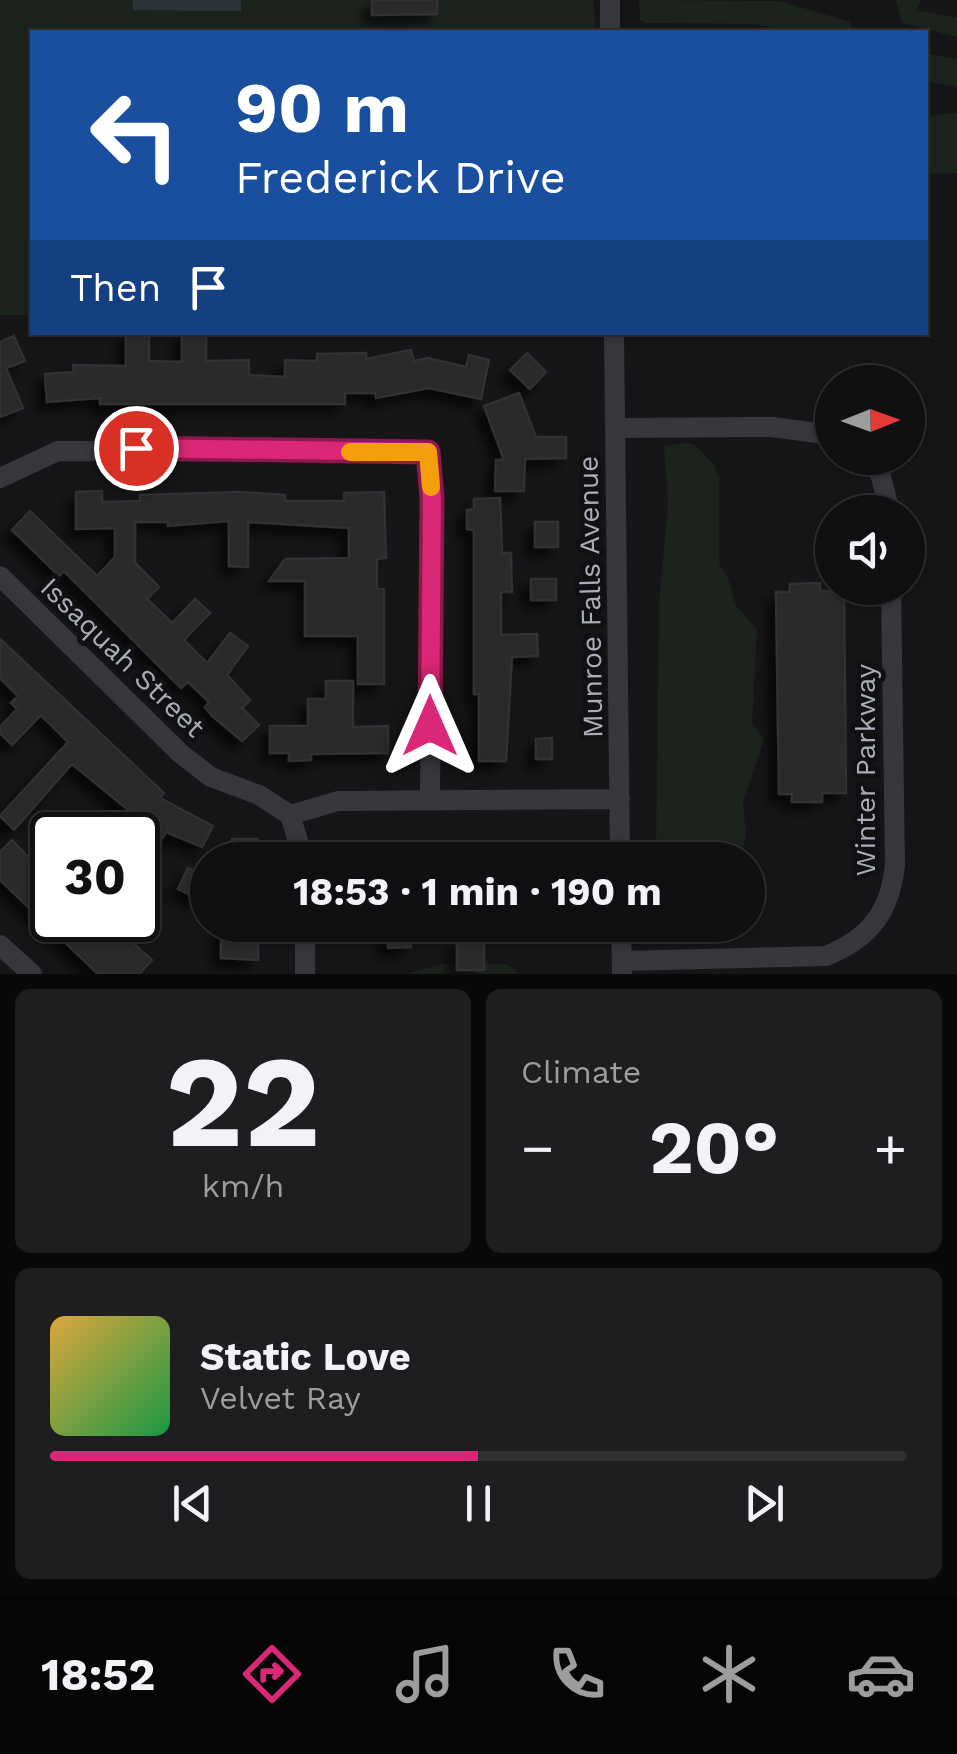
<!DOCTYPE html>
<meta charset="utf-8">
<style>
:root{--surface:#101012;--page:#1e1e20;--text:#f1f3f6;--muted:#9c9d9f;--line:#303032;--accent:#db2777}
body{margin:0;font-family:"Work Sans",sans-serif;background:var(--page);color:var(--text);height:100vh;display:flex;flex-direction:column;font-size:38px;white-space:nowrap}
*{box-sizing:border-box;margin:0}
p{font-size:32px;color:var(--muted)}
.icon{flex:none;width:55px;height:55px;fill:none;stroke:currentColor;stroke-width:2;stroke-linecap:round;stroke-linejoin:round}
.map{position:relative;height:974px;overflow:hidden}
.details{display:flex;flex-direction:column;gap:15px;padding:15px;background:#09090a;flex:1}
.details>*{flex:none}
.guide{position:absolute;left:30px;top:30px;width:898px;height:305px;border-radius:0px;box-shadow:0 2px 8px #0004,0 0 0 2px var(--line);background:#1a4fa0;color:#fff;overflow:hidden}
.needle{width:65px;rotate:89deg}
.fabs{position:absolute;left:815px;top:365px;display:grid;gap:20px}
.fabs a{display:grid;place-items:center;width:110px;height:110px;border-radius:50%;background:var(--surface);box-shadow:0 2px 8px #0004,0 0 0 2px var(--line);font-size:50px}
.speed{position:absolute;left:30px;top:812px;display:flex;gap:20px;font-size:50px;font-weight:700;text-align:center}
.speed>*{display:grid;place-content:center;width:130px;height:130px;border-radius:50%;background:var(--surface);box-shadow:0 2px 8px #0004,0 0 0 2px var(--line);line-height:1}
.speed .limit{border:5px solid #111;border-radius:15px;background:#fff;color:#111}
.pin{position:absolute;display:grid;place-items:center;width:85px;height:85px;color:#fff;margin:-42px;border:5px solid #fff;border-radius:50%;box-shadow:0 2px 10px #0007}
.me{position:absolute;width:110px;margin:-55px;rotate:0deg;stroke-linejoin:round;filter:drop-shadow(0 0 8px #0008)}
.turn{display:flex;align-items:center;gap:35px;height:210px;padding:0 40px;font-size:45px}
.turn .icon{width:130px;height:130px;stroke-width:2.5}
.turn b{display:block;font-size:70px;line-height:85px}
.then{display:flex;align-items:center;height:95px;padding:0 40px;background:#0003;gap:20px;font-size:38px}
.big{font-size:75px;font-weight:700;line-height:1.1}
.details .widget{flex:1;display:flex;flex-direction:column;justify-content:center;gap:15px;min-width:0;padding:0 35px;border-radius:15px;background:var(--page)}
.details .dial{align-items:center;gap:0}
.dial b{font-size:130px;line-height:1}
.song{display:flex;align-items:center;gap:30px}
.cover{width:120px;height:120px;border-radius:15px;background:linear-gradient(135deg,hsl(40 70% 55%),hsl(140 70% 35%))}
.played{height:10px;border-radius:5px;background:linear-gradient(90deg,var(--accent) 50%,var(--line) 50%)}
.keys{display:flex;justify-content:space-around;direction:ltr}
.heat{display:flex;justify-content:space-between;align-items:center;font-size:55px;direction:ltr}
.details .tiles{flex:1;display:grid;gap:15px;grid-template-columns:1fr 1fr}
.widget:last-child{grid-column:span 2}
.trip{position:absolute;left:190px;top:842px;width:575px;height:100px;border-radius:50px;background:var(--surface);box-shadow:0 2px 8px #0004,0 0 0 2px var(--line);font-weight:700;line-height:100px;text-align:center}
.tab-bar{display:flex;height:160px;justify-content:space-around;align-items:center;background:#060607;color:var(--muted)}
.tab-bar .icon{width:70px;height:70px}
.tab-bar .active{color:var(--accent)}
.tab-bar b{font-size:45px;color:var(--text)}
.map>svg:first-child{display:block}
.green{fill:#1c231d}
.water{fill:#2c353c}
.building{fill:#29292c;stroke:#303034;stroke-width:2.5;filter:url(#shadow)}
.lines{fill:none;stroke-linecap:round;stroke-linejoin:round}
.minor{stroke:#37383d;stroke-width:20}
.route-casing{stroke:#8e194d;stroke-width:25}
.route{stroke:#db2777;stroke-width:18}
.slow{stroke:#f59e0b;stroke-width:18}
.labels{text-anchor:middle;stroke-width:10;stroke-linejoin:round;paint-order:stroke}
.street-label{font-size:28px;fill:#a8adb8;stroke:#111113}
</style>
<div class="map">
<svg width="957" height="974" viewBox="0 0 957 974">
<defs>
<filter id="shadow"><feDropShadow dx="-9" dy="9" stdDeviation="5" flood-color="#0009"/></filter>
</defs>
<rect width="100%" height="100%" fill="#161618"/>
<path class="green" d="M0,0h594l1,32h-563v283h-32z
M639,0l141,1 70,21 3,10h-56l-44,-8 -107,-1 -6,-3z
M896,0h25l-4,10 40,8v19l-55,-14z
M925,53l32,6v27l-32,-4z
M957,113v60l-32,1v-58z
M686,443l9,2 19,20 5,15v84l8,11 9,31 21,23 -5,95 12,15 -21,64 3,32 -5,25h-85l3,-255 9,-103 -4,-56z
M441,964h66l13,10h-112z"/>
<path class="water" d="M133,0h108v11l-108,-1z"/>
<path class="building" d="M372,0h65v14l-65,1z
M126,332h23v29l33,1v-30h24v29l43,-1v15l36,2v-17l32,1v-7l49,-1v6l45,-9 3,11 14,-3 38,9 3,-12 20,5 -8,39 -52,-11 -53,10 -1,-5h-30v11h-245v-6l-53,4 -2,-28 29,-2 -1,-7 53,1z
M14,336l11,25 -19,7 17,40 -23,9v-75z
M527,353l19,19 -16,17 -20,-19z
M519,393l17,44h30v21l-41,1 -1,32h-29l1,-31h8l-20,-54z
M102,491v11l38,-1v-6l100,-3 45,3v6h59v-8l40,-1 2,66 -9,1v30h7v95h-26v-48h-53v-55h-36l16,-22 64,-1v-30l-101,-6v45l-19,-1v-45l-61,5v-4h-33v41l24,24 -12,12 25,24 23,-24 15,14 -26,27 23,23 23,-30 18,13 -21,29 23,25 -8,8 17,17 -17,16 -30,-25 -7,-9 4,-5 -21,-20 -7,6 -117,-117 -5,5 -47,-46 18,-19 67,65 18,-19v-29l-39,1v-37z
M500,498l2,55h9l1,39h-11v43l36,-1 1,22 -26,1 -6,104h-27v-67h-5v-164l-7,-1v-19l7,-1v-10z
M535,522h23v25h-23z
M531,579h25v21h-25z
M820,583v8h24l2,202h-24v9h-30v-8h-13l-3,-202h14v-8z
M0,639l164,154 -4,5 53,28 -11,21 -36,-15 -28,46v-60l-66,-54 -58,66 -14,-14 68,-74 -27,-27 -29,30 -12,-12v-6l17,-18 -6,-6 7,-7 -18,-18z
M326,681h27v46l35,-1v27l-77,1v6l-22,1v-8h-19v-27h38v-27h18z
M552,738v21h-16v-20z
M52,836v84h46l14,14 14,-14h29l-22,23 19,17 -13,14h-41l-98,-94v-28l12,-12 18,19z
M232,839h26v21h-27z
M564,842v18h-65v-16z
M188,868l20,9 -10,21 -20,-9z
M387,925h23l1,22 -23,1z
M258,929v31l-37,-2v-28z
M457,941h27v29h-27z"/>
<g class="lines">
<path class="minor" d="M610,0v32
M614,332l6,528
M616,428l156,-1 60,8
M869,458l12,19 9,35
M0,478l58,-27 369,1 5,46 -2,302
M0,576l181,178 30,23 48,18 31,20 14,45
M290,815l48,-14 282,-2
M305,925v49
M621,925l1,47
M0,945l32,29
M622,961l204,-5c44,-18 64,-44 69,-91l-4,-277"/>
</g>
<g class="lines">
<g class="route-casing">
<path id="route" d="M136,448l292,4 4,46 -2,228"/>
</g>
<use href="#route" class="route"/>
<path class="slow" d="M350,452h78l3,35"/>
</g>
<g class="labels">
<g class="street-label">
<text transform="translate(590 597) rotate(-91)" y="10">Munroe Falls Avenue</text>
<text transform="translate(123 657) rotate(44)" y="10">Issaquah Street</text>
<text transform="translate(865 770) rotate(-90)" y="10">Winter Parkway</text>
</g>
</g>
</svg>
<div class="fabs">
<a><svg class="needle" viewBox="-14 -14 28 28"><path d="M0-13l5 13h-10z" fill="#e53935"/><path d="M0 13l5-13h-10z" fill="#9c9d9f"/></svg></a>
<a><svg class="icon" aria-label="sound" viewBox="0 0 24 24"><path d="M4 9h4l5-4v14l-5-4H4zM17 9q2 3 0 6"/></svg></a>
</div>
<div class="speed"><div class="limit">30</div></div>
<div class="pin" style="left:136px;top:448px;background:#d93025"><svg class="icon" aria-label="arrive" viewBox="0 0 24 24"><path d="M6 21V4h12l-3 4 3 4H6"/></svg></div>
<svg class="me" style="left:430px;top:726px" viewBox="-20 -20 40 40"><path d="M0-17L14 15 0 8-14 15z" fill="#db2777" stroke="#fff" stroke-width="4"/></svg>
<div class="trip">18:53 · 1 min · 190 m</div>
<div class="guide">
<div class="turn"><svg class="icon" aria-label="left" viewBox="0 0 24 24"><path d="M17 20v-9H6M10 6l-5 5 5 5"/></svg><div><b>90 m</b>Frederick Drive</div></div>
<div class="then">Then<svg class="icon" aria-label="arrive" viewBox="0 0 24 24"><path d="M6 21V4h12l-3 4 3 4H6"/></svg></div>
</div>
</div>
<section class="details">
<div class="tiles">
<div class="widget dial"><b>22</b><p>km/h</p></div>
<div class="widget"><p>Climate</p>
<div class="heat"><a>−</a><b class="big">20°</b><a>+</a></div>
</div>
<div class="widget">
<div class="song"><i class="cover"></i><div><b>Static Love</b><p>Velvet Ray</p></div></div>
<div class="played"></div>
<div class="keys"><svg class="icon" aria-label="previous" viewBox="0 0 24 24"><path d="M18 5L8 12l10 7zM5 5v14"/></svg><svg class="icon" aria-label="pause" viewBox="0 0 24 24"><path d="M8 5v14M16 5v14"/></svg><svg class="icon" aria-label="next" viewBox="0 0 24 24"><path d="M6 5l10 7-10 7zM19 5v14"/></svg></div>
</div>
</div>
</section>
<nav class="tab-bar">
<b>18:52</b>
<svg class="icon active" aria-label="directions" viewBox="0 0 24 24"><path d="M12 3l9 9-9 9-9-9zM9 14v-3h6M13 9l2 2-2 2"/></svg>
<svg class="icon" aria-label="music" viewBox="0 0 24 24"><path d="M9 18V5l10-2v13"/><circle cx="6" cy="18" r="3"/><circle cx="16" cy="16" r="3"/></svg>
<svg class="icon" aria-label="phone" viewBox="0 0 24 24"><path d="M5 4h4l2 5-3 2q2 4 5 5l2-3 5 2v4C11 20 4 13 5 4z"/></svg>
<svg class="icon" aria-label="climate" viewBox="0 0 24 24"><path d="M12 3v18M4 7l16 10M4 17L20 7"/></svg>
<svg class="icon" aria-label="car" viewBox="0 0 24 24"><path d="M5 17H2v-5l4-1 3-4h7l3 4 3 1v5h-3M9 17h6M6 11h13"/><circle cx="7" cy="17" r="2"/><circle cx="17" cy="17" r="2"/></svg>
</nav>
